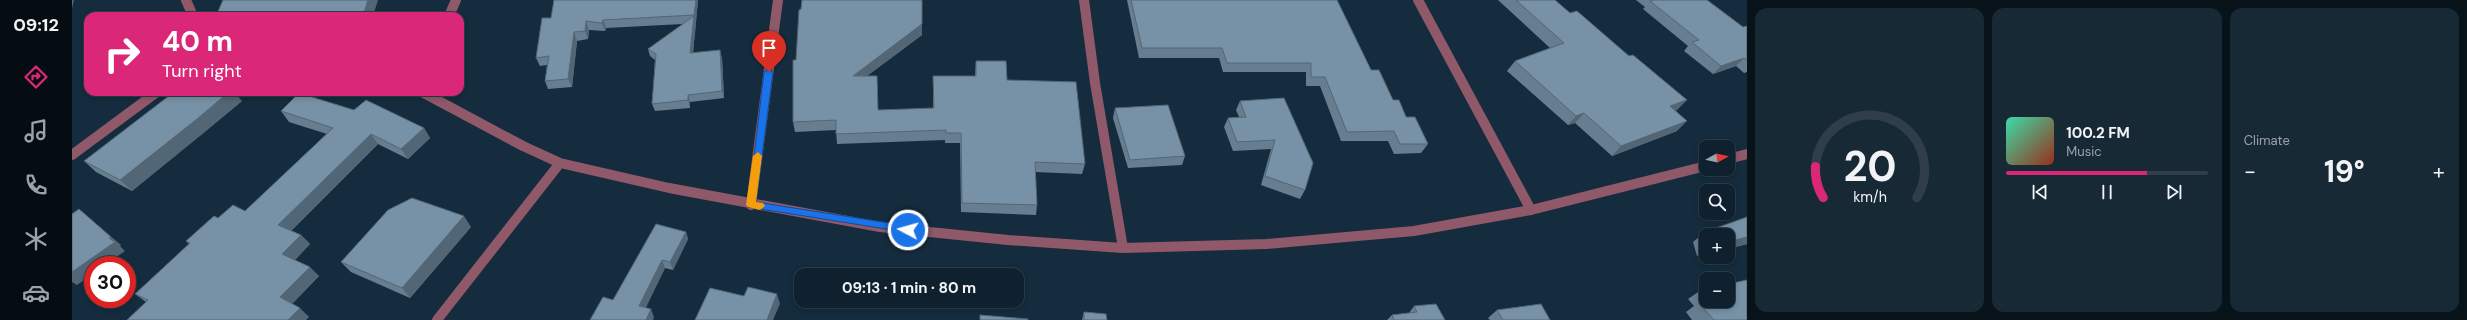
<!DOCTYPE html>
<meta charset="utf-8">
<style>
:root{--surface:#0f212e;--page:#182936;--text:#f1f3f6;--muted:#9ba3aa;--line:#2f3e4a;--accent:#db2777}
body{margin:0;font-family:"DM Sans",sans-serif;background:var(--page);color:var(--text);height:100vh;display:flex;flex-direction:column;font-size:15px;white-space:nowrap}
*{box-sizing:border-box;margin:0}
p{font-size:13px;color:var(--muted)}
.icon{flex:none;width:22px;height:22px;fill:none;stroke:currentColor;stroke-width:2;stroke-linecap:round;stroke-linejoin:round}
.map{position:relative;flex:1;overflow:hidden}
.details{display:flex;flex-direction:column;gap:8px;padding:8px;background:#081219;width:720px}
.details>*{flex:none}
.top-card{position:absolute;left:12px;top:12px;width:380px;height:84px;border-radius:12px;box-shadow:0 2px 6px #0003,0 0 0 1px var(--line);background:#db2777;color:#fff;overflow:hidden}
.needle{width:26px;rotate:82deg}
.tools{position:absolute;left:1627px;top:140px;display:grid;gap:8px}
.tools a{display:grid;place-items:center;width:36px;height:36px;border-radius:8px;background:var(--surface);box-shadow:0 2px 6px #0003,0 0 0 1px var(--line);font-size:20px}
.speed{position:absolute;left:12px;top:256px;display:flex;gap:8px;font-size:20px;font-weight:700;text-align:center}
.speed>*{display:grid;place-content:center;width:52px;height:52px;border-radius:50%;background:var(--surface);box-shadow:0 2px 6px #0003,0 0 0 1px var(--line);line-height:1}
.speed .limit{border:6px solid #d22;background:#fff;color:#111}
.pin{position:absolute;display:grid;place-items:center;width:34px;height:34px;color:#fff;margin:-41px -17px;border-radius:50% 50% 50% 0;rotate:-45deg;box-shadow:0 0 4px #0007}
.pin .icon{rotate:45deg}
.me{position:absolute;width:44px;margin:-22px;rotate:276deg;stroke-linejoin:round;filter:drop-shadow(0 0 3px #0008)}
.turn{display:flex;align-items:center;gap:14px;height:84px;padding:0 12px;font-size:18px}
.turn .icon{width:52px;height:52px;stroke-width:2.5}
.turn b{display:block;font-size:28px;line-height:34px}
.big{font-size:30px;font-weight:700;line-height:1.1}
.details .card{flex:1;display:flex;flex-direction:column;justify-content:center;gap:6px;min-width:0;padding:0 14px;border-radius:12px;background:var(--page)}
.details .dial{align-items:center;gap:0}
.dial svg{height:104px;overflow:visible;fill:none;stroke:var(--line);stroke-width:7;stroke-linecap:round;text-anchor:middle}
.dial text{fill:var(--text);stroke:none}
.song{display:flex;align-items:center;gap:12px}
.cover{width:48px;height:48px;border-radius:6px;background:linear-gradient(135deg,hsl(160 70% 55%),hsl(10 70% 35%))}
.played{height:4px;border-radius:2px;background:linear-gradient(90deg,var(--accent) 70%,var(--line) 70%)}
.keys{display:flex;justify-content:space-around;direction:ltr}
.heat{display:flex;justify-content:space-between;align-items:center;font-size:22px;direction:ltr}
.details .tiles{flex:1;display:grid;gap:8px;grid-template-columns:repeat(3,1fr)}
.trip{position:absolute;left:722px;top:268px;width:230px;height:40px;border-radius:12px;background:var(--surface);box-shadow:0 2px 6px #0003,0 0 0 1px var(--line);font-weight:700;line-height:40px;text-align:center}
main{display:flex;flex:1;min-height:0}
.dock{display:flex;flex-direction:column;width:72px;justify-content:space-around;align-items:center;background:#060d12;color:var(--muted)}
.dock .icon{width:28px;height:28px}
.dock .active{color:var(--accent)}
.dock b{font-size:18px;color:var(--text)}
.map>svg:first-child{display:block}
.lines{fill:none;stroke-linecap:round;stroke-linejoin:round}
.minor{stroke:#905969;stroke-width:10}
.wall{fill:#667e90}
.shaded-wall{fill:#536675}
.building{fill:#7792a7;stroke:#536675}
.route{fill:#1a73e8;stroke:#114b97}
.slow{fill:#f59e0b}
</style>
<main>
<nav class="dock">
<b>09:12</b>
<svg class="icon active" aria-label="directions" viewBox="0 0 24 24"><path d="M12 3l9 9-9 9-9-9zM9 14v-3h6M13 9l2 2-2 2"/></svg>
<svg class="icon" aria-label="music" viewBox="0 0 24 24"><path d="M9 18V5l10-2v13"/><circle cx="6" cy="18" r="3"/><circle cx="16" cy="16" r="3"/></svg>
<svg class="icon" aria-label="phone" viewBox="0 0 24 24"><path d="M5 4h4l2 5-3 2q2 4 5 5l2-3 5 2v4C11 20 4 13 5 4z"/></svg>
<svg class="icon" aria-label="climate" viewBox="0 0 24 24"><path d="M12 3v18M4 7l16 10M4 17L20 7"/></svg>
<svg class="icon" aria-label="car" viewBox="0 0 24 24"><path d="M5 17H2v-5l4-1 3-4h7l3 4 3 1v5h-3M9 17h6M6 11h13"/><circle cx="7" cy="17" r="2"/><circle cx="17" cy="17" r="2"/></svg>
</nav>
<div class="map">
<svg width="1675" height="320" viewBox="0 0 1675 320">
<rect width="100%" height="100%" fill="#142c3d"/>
<g class="lines">
<path class="minor" d="M114,0l7,16
M1012,0l11,83 28,165
M1346,0l113,210
M377,16l7,-16
M350,92l101,54 37,17 109,25 211,39 128,13 115,8 143,-4 148,-13 117,-21 175,-44
M0,155l85,-63
M1656,159l19,-5
M679,205l27,-205
M365,320l123,-157"/>
</g>
<path class="wall" d="M482,0h144l-5,53 29,5 2,40 -34,4v6l-35,3 -3,-7 3,-44 -5,-4 -2,-7 35,-25 -77,4 -1,3 -16,-1 -1,9 -11,2 -5,46 -24,2 -3,-8 2,-16 -7,1 -4,-8 15,-40z
M1055,0h210l34,70 22,30 35,44 -7,9 -27,1 -6,-13h-47l-21,-55h-14v-14h-83l-4,-14h-80z
M1426,0h57l122,110 -2,1 2,20 -65,25 -37,-33 -7,2 -61,-54 8,-10 35,-13z
M1564,0h71l36,27 4,-1v46l-3,1 -8,-7 -23,8 -29,-23 4,-5 -45,-37 2,-2z
M729,9l121,26 -55,41 11,34 55,-1v-33h42l1,-15 31,19 78,84 -3,10 -47,-2 2,33 -1,10 -75,-3 -1,-69h-15v-3l-108,4 -1,-14 -41,2 -2,-10 3,-62z
M1212,98l21,92 -5,9 -39,-14 10,-36 -38,2 -9,-24 4,-9 11,-1 -3,-7 4,-9z
M170,101l-35,29 -75,61 -36,-19 -12,-11z
M1043,108l70,48 -3,9 -54,3 -15,-50z
M282,110l70,18 6,10 -22,21 -30,-15 -87,87 10,4 9,9 -15,16 24,16 -27,28 17,13 -163,-15 -11,-8 54,-50 -3,-3 32,-23 27,-7 82,-77 -38,-12 -8,-11z
M1675,217v27l-19,5v-14h-22v19l-9,2 -4,-14 12,-10z
M399,227l-61,71 -59,-26 -10,-10z
M614,232l2,7 -15,31 -8,-2 -20,40 9,9 -41,-17z
M1634,289v12h22l19,19h-55l-6,-8 8,-6 -6,-7 13,-9z
M1342,306l31,14h-58l5,-5 17,-2z
M1425,310l53,10h-60l-2,-2z
M1012,312l23,8h-25z"/>
<path class="shaded-wall" d="M0,0h2l-2,9z
M296,0h10l-5,16h-10z
M624,0h2l-2,23 -2,-8z
M622,16l2,8 -4,37 -2,-8z
M531,20l3,8 -1,3 -3,-8z
M514,21l3,9 -1,9 -3,-8z
M850,24v11l-69,51v-10z
M502,32l3,9 -5,46 -4,-8z
M648,50l2,8 2,40 -2,-7z
M1672,58l-8,8 -23,8 8,-8z
M157,92h5l8,9 -35,29 -75,61 -12,-11z
M616,95l2,7v6l-2,-8z
M1615,100l-10,10 -17,6 10,-10z
M1512,113l-9,10 -7,2 8,-9z
M1615,121l-10,10 -65,25 9,-10z
M352,128l6,10 -22,21 -7,-10z
M299,134l7,10 -91,91 -9,-10z
M7,209l42,36 -1,1 5,5 -20,14h-12v9l-16,11 -5,-3v-10z
M392,216l7,11 -61,71 -8,-10z
M614,232l2,7 -15,31 -3,-8z
M229,235l9,9 -18,19 -10,-9z
M1675,237v7l-19,5v-7z
M1634,249v5l-9,2z
M590,260l3,8 -22,46 -4,-8z
M238,267l9,9 -29,30 -10,-9z
M705,294l3,10 -7,16h-6z
M228,308l9,9 -3,3h-18z
M579,309l3,8 -1,3h-7z"/>
<path class="building" d="M151,0h145l-5,16h-147z
M482,0h142l-2,15 -91,5 -1,3 -16,-2 -1,10 -11,1 -6,47 -23,2 4,-25 -13,2 6,-40h9z
M730,0h120v24l-69,52h24l1,34 56,-2 -1,-32h43v-15h30l1,19 69,2 9,82 -50,-2 2,43 -75,-2 -1,-70h-15v-3l-110,4v-14l-43,2v-62h3l3,-50 2,-1z
M1059,0h206l34,70h8l14,30h6l7,17h9l13,27h-28l-6,-13 -47,1 -22,-55h-14v-14h-84l-5,-15h-80z
M1444,0h39l15,13 7,-2 52,45 4,-1 54,45 -17,6 17,15 -66,25 -37,-33 -8,3 -61,-55 49,-18z
M1582,0h53l36,27 4,-1v34l-3,-2 -23,8 -29,-24 7,-2 -49,-39z
M622,16l-4,37 30,-3 2,41 -34,4v5l-36,4 4,-50 -8,-5z
M102,92h55l-32,27 -77,61 -36,-19z
M227,93l55,17 12,-10 58,28 -23,21 -30,-15 -93,91 23,10 -19,19 28,13 -30,30 20,11 -12,12h-161l21,-20 -13,-6 55,-51 -4,-2 28,-25 4,2 15,-13 12,6 88,-83 -52,-17z
M1212,98l29,65 -8,27 -40,-14 10,-36 -38,2 -9,-24 18,-1 -6,-16z
M1096,105l17,51 -55,4 -15,-52z
M340,198l52,18 -62,72 -61,-26 47,-52z
M7,209l32,28 -2,1 6,4 -43,30v-58z
M1675,217v20l-19,5v-7h-22l-1,-3z
M584,224l30,8 -16,30 -8,-2 -23,46 12,3 -5,11h-56l13,-23 10,3z
M1675,280v40h-33l-15,-17 8,-2h21v-17z
M676,287l29,7 -10,26h-72l15,-32 34,8z
M1634,289v7l-5,-6z
M1364,304l9,16h-51l-2,-5 25,-3 -3,-6z
M1469,304l9,16h-47l-6,-10z
M1012,312l22,2 1,6h-23z
M908,315l48,4v1h-48z"/>
<path class="route" d="M697,69l4,3 -17,130 152,24 5,4 -2,3 -163,-26 16,-135z"/>
<path class="slow" d="M686,152l4,4 -6,46 7,1 2,3 -5,4 -12,-3 -2,-2 7,-49z"/>
</svg>
<div class="tools">
<a><svg class="needle" viewBox="-14 -14 28 28"><path d="M0-13l5 13h-10z" fill="#e53935"/><path d="M0 13l5-13h-10z" fill="#9ba3aa"/></svg></a>
<a><svg class="icon" aria-label="search" viewBox="0 0 24 24"><circle cx="10" cy="10" r="6"/><path d="M15 15l6 6"/></svg></a>
<a>+</a>
<a>−</a>
</div>
<div class="speed"><div class="limit">30</div></div>
<div class="pin" style="left:697px;top:72px;background:#d93025"><svg class="icon" aria-label="arrive" viewBox="0 0 24 24"><path d="M6 21V4h12l-3 4 3 4H6"/></svg></div>
<svg class="me" style="left:836px;top:230px" viewBox="-20 -20 40 40"><circle r="17" fill="#1a73e8" stroke="#fff" stroke-width="3"/><path d="M0-11L8 9 0 5-8 9z" fill="#fff"/></svg>
<div class="trip">09:13 · 1 min · 80 m</div>
<div class="top-card">
<div class="turn"><svg class="icon" aria-label="right" viewBox="0 0 24 24"><path d="M7 20v-9h11M14 6l5 5-5 5"/></svg><div><b>40 m</b>Turn right</div></div>
</div>
</div>
<section class="details">
<div class="tiles">
<div class="card dial"><svg viewBox="0 0 100 80">
<path d="M14 69A42 42 0 1 1 86 69"/>
<path d="M14 69A42 42 0 0 1 8 45" stroke="#db2777"/>
<text x="50" y="56" font-size="32" font-weight="700">20</text>
<text x="50" y="72" font-size="11">km/h</text>
</svg></div>
<div class="card">
<div class="song"><i class="cover"></i><div><b>100.2 FM</b><p>Music</p></div></div>
<div class="played"></div>
<div class="keys"><svg class="icon" aria-label="previous" viewBox="0 0 24 24"><path d="M18 5L8 12l10 7zM5 5v14"/></svg><svg class="icon" aria-label="pause" viewBox="0 0 24 24"><path d="M8 5v14M16 5v14"/></svg><svg class="icon" aria-label="next" viewBox="0 0 24 24"><path d="M6 5l10 7-10 7zM19 5v14"/></svg></div>
</div>
<div class="card"><p>Climate</p>
<div class="heat"><a>−</a><b class="big">19°</b><a>+</a></div>
</div>
</div>
</section>
</main>
